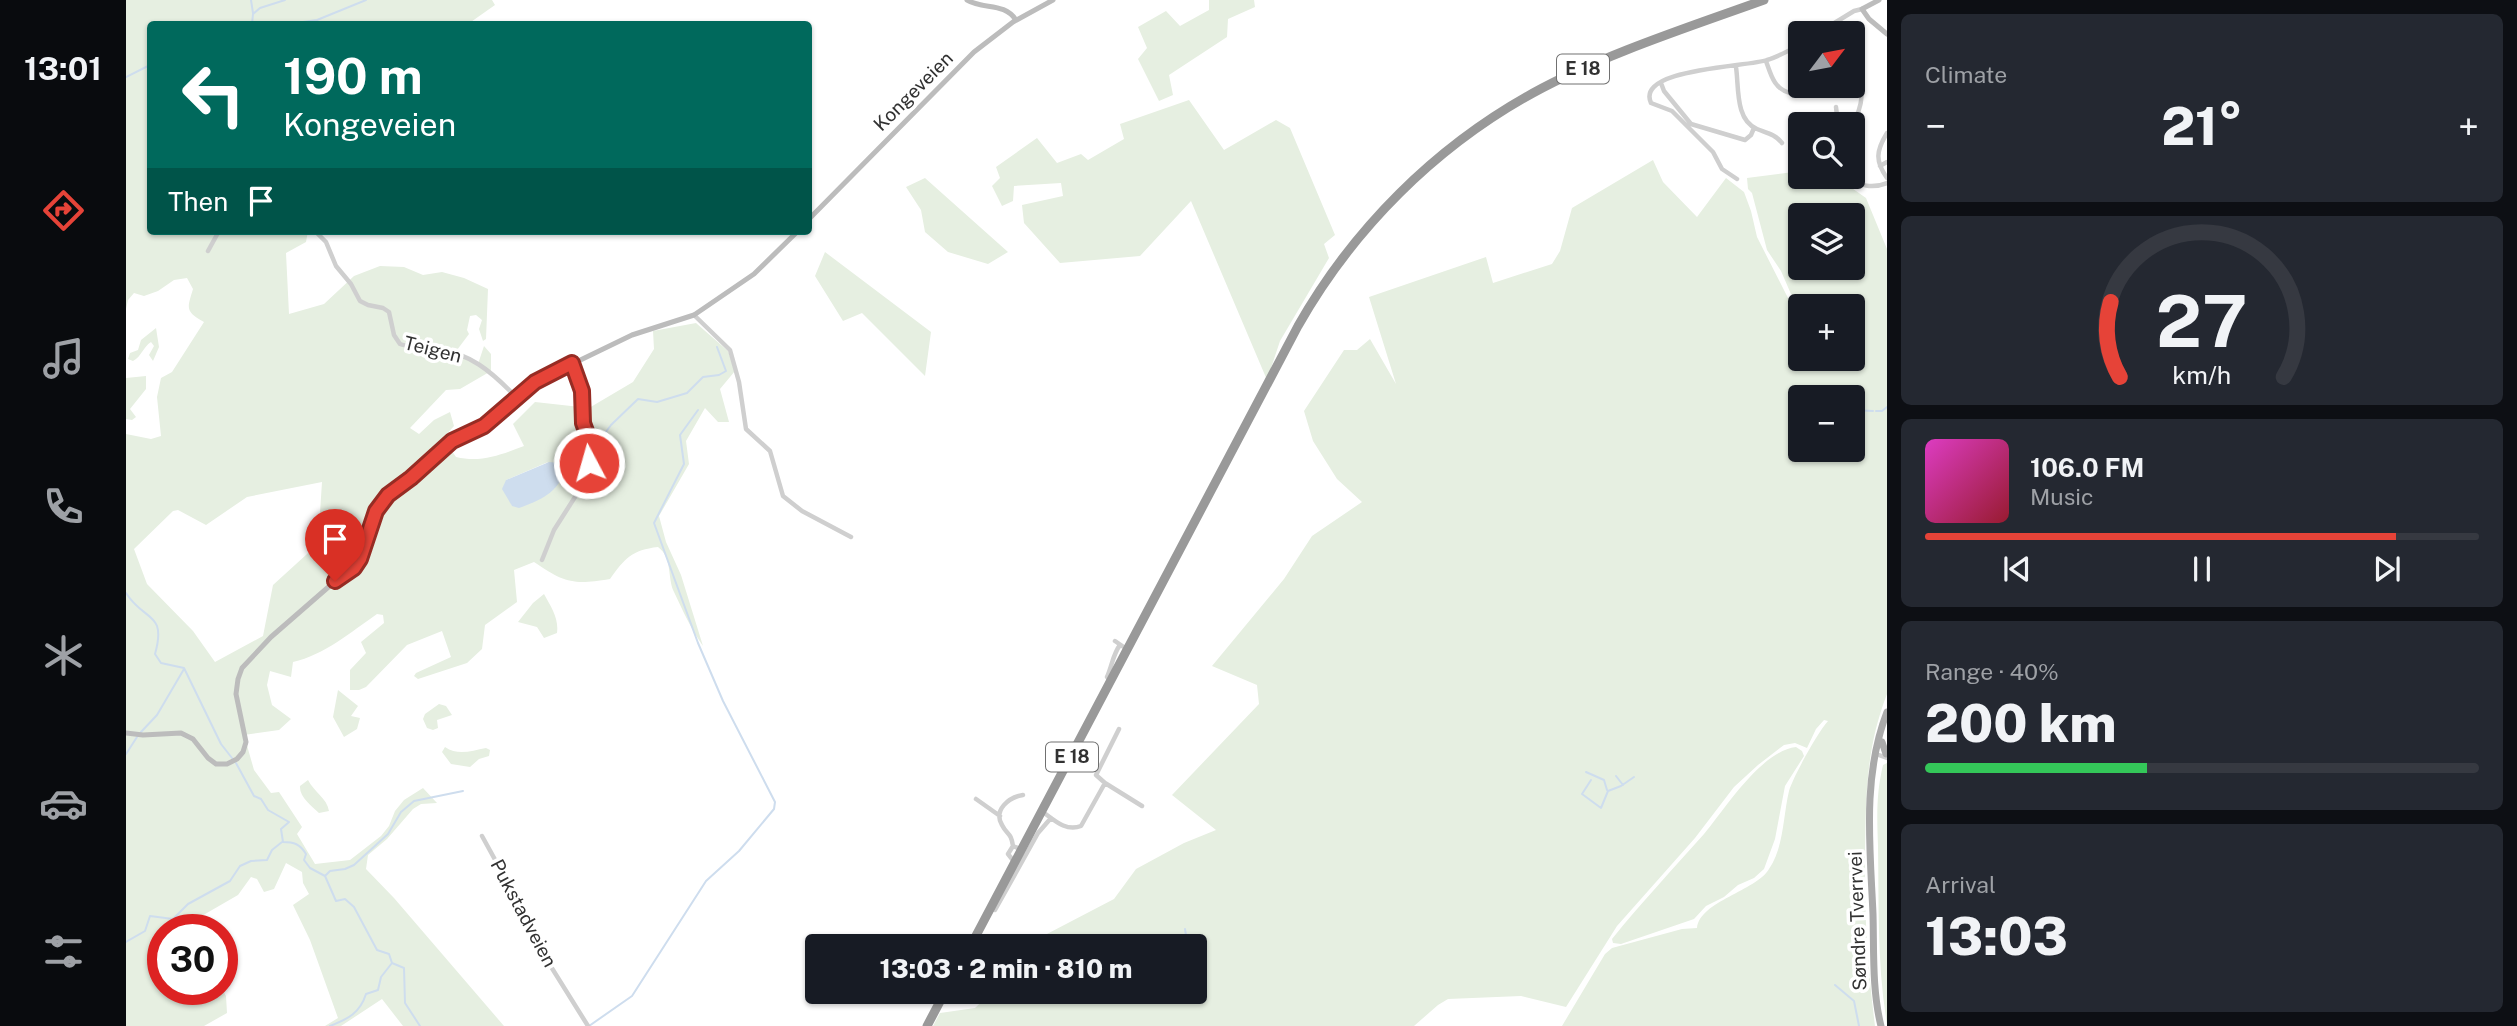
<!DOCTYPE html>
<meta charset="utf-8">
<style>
:root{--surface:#171b24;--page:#242831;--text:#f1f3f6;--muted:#9ea1a6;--line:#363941;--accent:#e64338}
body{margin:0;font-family:"Public Sans",sans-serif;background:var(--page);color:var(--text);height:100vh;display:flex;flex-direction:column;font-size:26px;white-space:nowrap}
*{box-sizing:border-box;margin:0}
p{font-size:23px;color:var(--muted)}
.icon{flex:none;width:38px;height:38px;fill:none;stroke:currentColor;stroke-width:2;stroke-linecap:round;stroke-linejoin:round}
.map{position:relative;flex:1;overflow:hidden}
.side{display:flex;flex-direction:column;gap:14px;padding:14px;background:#0d0f14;width:630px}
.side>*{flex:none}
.top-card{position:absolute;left:21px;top:21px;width:665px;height:214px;border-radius:7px;box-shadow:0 2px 5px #0004;background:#00695c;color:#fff;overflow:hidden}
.needle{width:46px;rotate:58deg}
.buttons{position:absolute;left:1662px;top:21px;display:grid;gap:14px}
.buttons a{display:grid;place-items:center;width:77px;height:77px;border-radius:7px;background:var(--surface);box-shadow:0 2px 5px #0004;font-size:35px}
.speed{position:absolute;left:21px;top:914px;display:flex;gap:14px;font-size:35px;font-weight:700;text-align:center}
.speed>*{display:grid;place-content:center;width:91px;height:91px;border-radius:50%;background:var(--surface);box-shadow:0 2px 5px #0004;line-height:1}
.speed .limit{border:10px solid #d22;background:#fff;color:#111}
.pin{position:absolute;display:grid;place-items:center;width:60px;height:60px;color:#fff;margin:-72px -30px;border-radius:50% 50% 50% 0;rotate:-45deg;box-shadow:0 0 7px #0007}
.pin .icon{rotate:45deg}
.me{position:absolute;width:77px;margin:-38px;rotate:354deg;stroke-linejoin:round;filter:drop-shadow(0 0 5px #0008)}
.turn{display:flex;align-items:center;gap:24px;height:147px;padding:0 21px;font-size:32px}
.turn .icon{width:91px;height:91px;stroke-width:2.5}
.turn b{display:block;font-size:49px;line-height:60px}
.then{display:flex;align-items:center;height:66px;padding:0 21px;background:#0003;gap:14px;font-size:26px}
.big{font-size:52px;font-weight:800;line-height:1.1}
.side .card{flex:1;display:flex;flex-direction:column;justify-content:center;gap:10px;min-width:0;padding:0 24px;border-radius:10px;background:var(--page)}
.side .dial{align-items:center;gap:0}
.dial svg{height:182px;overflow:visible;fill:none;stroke:var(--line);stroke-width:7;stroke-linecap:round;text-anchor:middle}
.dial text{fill:var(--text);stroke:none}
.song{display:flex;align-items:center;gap:21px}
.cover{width:84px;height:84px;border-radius:10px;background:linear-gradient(135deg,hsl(310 70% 55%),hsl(350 70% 35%))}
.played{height:7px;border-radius:4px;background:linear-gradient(90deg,var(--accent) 85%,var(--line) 85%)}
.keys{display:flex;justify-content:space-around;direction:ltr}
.heat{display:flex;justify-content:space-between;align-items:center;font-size:38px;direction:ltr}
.charge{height:10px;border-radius:5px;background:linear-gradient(90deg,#34c759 40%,var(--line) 0)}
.trip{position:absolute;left:679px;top:934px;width:402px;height:70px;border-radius:7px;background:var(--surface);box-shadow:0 2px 5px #0004;font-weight:800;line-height:70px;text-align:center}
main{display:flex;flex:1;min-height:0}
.tabs{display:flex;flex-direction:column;width:126px;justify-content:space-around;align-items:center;background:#090b0e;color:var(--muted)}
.tabs .icon{width:49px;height:49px}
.tabs .on{color:var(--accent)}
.tabs b{font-size:32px;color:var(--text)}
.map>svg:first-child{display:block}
.green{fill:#e6efe1;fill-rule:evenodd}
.water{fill:#ceddee}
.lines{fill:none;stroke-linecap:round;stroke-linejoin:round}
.stream{stroke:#ceddee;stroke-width:2}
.street{stroke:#cfcfcf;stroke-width:4.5}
.secondary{stroke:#bcbcbc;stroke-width:5}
.primary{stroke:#aaa;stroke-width:7}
.highway{stroke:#999;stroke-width:9}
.route-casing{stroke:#962c24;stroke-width:18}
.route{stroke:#e64338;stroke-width:12}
.labels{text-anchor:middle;stroke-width:7;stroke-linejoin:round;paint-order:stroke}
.shield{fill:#fff;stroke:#707070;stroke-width:2}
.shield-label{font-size:18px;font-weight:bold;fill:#323232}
.street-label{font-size:19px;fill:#323232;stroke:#fff}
</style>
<main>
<nav class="tabs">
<b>13:01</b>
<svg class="icon on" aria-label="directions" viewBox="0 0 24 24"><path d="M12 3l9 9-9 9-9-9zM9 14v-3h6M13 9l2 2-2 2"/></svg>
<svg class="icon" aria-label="music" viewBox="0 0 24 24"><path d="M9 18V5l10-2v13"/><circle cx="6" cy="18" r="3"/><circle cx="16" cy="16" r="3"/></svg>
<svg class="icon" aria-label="phone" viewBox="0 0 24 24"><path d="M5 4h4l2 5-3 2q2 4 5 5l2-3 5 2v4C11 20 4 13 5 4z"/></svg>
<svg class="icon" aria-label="climate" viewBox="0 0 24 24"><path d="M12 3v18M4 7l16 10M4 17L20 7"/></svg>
<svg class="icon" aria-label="car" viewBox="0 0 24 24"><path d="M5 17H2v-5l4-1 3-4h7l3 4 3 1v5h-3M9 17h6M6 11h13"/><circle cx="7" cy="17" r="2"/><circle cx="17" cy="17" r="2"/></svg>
<svg class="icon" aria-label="filters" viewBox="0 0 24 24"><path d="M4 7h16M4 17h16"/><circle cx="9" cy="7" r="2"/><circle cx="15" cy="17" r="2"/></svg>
</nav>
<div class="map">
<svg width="1761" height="1026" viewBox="0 0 1761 1026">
<rect width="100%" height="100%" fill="#fff"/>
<path class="green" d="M0,0h366l3,5 -27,19h-318v207h158l-2,11 -20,11 3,61 35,-10 30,-28 26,-10 24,1 19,8 19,-3 22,6 24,11 -2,50 -3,2 -4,-12 3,-9 -6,-5 -6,1 -3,14 2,4 -15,20 24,10 6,-18 7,8v17l-31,18 -14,1 -36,38 9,6 15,-14 16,-8 4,14 -11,12 13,19c25,6 44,-2 68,-11l-11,-22 22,-22 54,6 44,-26 21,-33 -1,-18 43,-8 32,28 7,20 -15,18 9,33h-11l-13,-14 -19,33 3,23 -30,52 7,26 15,33 22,71c-12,-17 -20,-35 -29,-54 -7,-14 -1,-34 -16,-45 -26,3 -33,11 -48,32 -37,6 -45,4 -76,-17l-20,8 3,32 -32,23 -3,24 -15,14 -49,16 -4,-3 2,-3 35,-16 -9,-26 -35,14 -41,42 -7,3h-9v-20l16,-17 -5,-11 23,-19 -1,-8 -6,-1c-26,18 -53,41 -84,48l-2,15 -21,-6 -3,14 5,20 19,14 -12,11 -35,5 10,35 17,23 8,-1 23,35 -5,7 18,30 35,-4 31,-24 8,-10 6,-15 9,-11 19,-12 14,15 -16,1 -8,5 -26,30 -19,16 -2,14 28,29 110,128h-101l-21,-27 -41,27h-16l13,-8 -28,-78 -17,-35 16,-11 -6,-11 -1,-11 -16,-9 -12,26 -10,3 -7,-13 -6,-2 -13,18 -45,26 1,8h-31v60h59l4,7 1,17 -23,13h-78v-592l25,5 10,-3 -4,-39 4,-19 11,-6 32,-50c-19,-11 -17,-13 -11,-33l-6,-11 -13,2 -16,11 -14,5 -10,-3 -6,7 -2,9zM422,462l-36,44 -6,-26zM196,482l-4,62 -45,41 -10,51 -48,26 -22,-31 -46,-47 -13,-35 39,-38 5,-1 28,15 41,-28z
M1083,0h45l1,7 -27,12 -1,18 -58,38 4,20 -14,6 -21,-42 9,-11 -9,-21 28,-16 14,15 29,-16z
M1063,100l35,50 52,-30 14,8 45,107 -11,9 5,14 -49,83 -13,39 -76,-179 -51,55 -80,7 -36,-40 -2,-18 41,-9 -2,-13 -47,3 -1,15 -11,5 -10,-20 8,-8 -4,-11 41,-29 20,25 24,-9 7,6 36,-21 -4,-15z
M1527,160l10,22 34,35 29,-39 18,14 7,19 6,26 31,61 6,3 -13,-30 -14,-21 -15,-57 -4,-4 -1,-11 54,-7v6h35l30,21 21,51v445c-22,57 -21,105 -22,165 -1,55 3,112 10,167h-313l43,-72 7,-6 70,-19 15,-1c3,-27 59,-37 72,-59 15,-22 14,-53 20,-78 4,-14 29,-59 39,-70l-4,-1 -8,9 -9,19 -12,-5 -11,2 -26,20 -24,22 -39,51 -78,88 -51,81 -45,-11 -73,3 -10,6 -24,21h-481l7,-13 35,-5 17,-16h203v-45h-158l8,-12 69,-36 22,-30 48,-26 32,-13 -44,-35 87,-91 -2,-19 -45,-19 72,-87 28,-43 50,-34 -25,-23 -24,-38 -9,-30 40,-61h13l13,-11 26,45 -27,-87 117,-40 7,26 59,-19 8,-13 12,-43zM1675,215h52v53h-52zM1675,306h52v53h-52zM1727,397v53h-52v-53z
M799,178l83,74 -20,12 -40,-12 -23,-20 -4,-22 -15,-23z
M699,252l106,80 -6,44 -63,-63 -19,8 -28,-45z
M30,328l3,19 -6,14 -4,-6 5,-9 -3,-4c-8,5 -9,14 -18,19l-5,-2 2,-6 8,-3 3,-10z
M20,376v13l-16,20 6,8 -4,3 -6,-1v-41z
M418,594c7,13 15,24 13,39l-13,5 -7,-11 -19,-5 15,-19z
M212,690l20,16 -7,10 9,2 -3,11 -13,8 -11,-20z
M313,704l7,2 6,9 -15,5 1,8 -5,2 -6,-2 -4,-9 2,-5z
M319,747c13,9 26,4 41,1l4,2 -1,6 -10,3 -9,8 -19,-3 -9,-12z
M1670,747l6,4 2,5 -19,30 -10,53 -11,30 -10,9 -16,7 -14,12 -18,9 -12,13 -73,25 -8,-1 -1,-4c29,-36 61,-70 92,-105 21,-25 57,-83 92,-87z
M1761,763v261c-10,-59 -8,-119 -9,-178 -1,-29 -2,-52 5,-81z
M182,780c6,12 19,18 21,31l-10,2c-7,-7 -20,-16 -19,-27z"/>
<path class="water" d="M423,462l10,1 5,6c-3,23 -26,32 -45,39l-7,-2 -10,-17 4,-9z"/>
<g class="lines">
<path class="stream" d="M125,0l2,13
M126,24l1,-10 7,-6 25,-8
M163,24l28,-4 49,-20
M0,77l24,-12
M1727,410l20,1
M1750,411h6l5,-4
M468,448l17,-23 27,-26 19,3 30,-9 16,-16 16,-2 7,-4 -9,-24
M435,465l13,-13 14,-1
M0,593c18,29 41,18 29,61l6,9 23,5 37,76 11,14
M15,732l16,-17 27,-46
M0,754l11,-17
M110,763l18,33 7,3 7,11 21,12 -8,7 2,13c11,0 17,2 23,12l-2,6 6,8 15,8 11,25 9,-2 9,8 23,43 12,4 3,9 12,5 1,35 15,23
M1460,772l18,8 3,10
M1490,776l7,9
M1465,780l-9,14 19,14 7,-17 13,-5 13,-9
M199,876l5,-5 15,-2 9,-4 34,-31 13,-22 13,-11 49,-10
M1059,929l3,18
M0,942l19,-11 5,-15 23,3 15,-15 42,-23 10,-15 11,-5 16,-1 5,-10 10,-8
M1709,985l19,16 5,25
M204,1026c18,-7 30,-13 36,-32l12,-4 3,-13 11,-14
M463,1026l43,-30 74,-115 33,-30 35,-42 1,-7 -52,-101 -25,-58 -44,-120 30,-59 -4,-29 18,-25"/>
<path class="street" d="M1692,33l36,-22 8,-2
M1640,61c5,14 8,28 24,32l17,-7
M1610,67c3,20 -1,53 21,62 10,4 18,5 25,14
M1535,83l3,8 27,33 54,16 6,-5 3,-7
M1710,107l2,17
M1676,117l2,7
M1726,124c11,-17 14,-38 1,-55
M1761,133c-11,18 -12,28 0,45
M1754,166l7,-4
M1721,177c13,9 25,12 40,6
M1611,179l-15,-10 -9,-17 -41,-41 -21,-8c-16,-35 97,-36 116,-43 11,-3 23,-10 34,-16
M189,231l11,11 10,24 15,18 9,17 8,4 15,3 6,4 5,23 6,9c10,4 21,1 32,3 39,7 58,23 84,50
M82,251l11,-20
M568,315l36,35 9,32 7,47 24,22 13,45 19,15 49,26
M416,560l12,-30 28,-44 9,-33v-10l-8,-22 -1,-30 -10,-27
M989,641l13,9
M984,681l-3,-4c5,-11 6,-23 13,-32
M993,729l-23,46 9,8 37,23
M1750,754l11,4
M850,799l24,17
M917,812c11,8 23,20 38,14l24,-43
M356,836l28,51 20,46 58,93
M894,849l-7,-3c-2,-14 -6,-11 -11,-21 -9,-15 7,-28 21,-30
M886,859l-4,-5 5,-8
M869,910l43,-77 13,-15"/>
<path class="secondary" d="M841,0c17,10 37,2 49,20
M1753,0l-17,9 7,10 18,15
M682,220l166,-168 39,-30 40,-22
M0,733l17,2 38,-2 12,6 15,19 8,6h11l10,-5 6,-7 3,-10 -10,-48 2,-15 4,-11 29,-31 62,-54 21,-15 9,-16 13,-41 12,-16 29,-22 27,-27 40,-20 51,-44 97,-47 62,-20 60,-41 44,-43"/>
<path class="primary" d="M1756,742l4,12
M1755,1026c-9,-36 -7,-75 -8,-112 -3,-68 -11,-137 14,-202"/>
<path class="highway" d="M844,947l328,-621c55,-97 137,-179 235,-233 69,-38 156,-66 231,-93
M801,1026l18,-34"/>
</g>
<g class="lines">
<g class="route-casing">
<path id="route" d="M209,581l19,-13 6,-9 16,-48 12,-16 23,-17 41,-37 32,-15 51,-44 37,-19 10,28 1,32 8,22 -2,18"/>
</g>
<use href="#route" class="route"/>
</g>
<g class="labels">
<g class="shield">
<rect x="1431" y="54.5" width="52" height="29" rx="5"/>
<rect x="920" y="742.5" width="52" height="29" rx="5"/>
</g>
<g class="shield-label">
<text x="1457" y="75">E 18</text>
<text x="946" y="763">E 18</text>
</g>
<g class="street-label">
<text transform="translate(787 91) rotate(-45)" y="7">Kongeveien</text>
<text transform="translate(307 349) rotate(14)" y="7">Teigen</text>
<text transform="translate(398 913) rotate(62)" y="7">Pukstadveien</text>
<text transform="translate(1731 921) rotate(-92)" y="7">Søndre Tverrvei</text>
</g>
</g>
</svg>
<div class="buttons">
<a><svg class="needle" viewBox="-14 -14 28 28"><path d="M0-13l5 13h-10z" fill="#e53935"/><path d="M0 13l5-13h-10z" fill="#9ea1a6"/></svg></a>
<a><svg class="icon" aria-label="search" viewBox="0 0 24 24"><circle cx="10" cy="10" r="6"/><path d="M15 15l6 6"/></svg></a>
<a><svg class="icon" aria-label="layers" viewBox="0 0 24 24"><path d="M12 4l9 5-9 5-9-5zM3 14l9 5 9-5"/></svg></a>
<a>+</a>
<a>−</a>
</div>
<div class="speed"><div class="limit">30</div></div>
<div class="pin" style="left:209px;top:581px;background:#d93025"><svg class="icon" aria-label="arrive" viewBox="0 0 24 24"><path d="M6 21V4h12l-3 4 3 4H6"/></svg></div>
<svg class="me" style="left:463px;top:463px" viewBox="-20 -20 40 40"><circle r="17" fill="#e64338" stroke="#fff" stroke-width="3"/><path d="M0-11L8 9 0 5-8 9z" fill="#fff"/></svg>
<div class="trip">13:03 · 2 min · 810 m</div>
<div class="top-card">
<div class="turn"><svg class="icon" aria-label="left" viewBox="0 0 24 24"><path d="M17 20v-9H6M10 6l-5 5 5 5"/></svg><div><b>190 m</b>Kongeveien</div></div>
<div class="then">Then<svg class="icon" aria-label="arrive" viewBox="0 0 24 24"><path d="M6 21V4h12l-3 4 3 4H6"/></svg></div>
</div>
</div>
<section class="side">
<div class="card"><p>Climate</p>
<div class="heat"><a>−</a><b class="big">21°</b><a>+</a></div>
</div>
<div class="card dial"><svg viewBox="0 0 100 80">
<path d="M14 69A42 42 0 1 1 86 69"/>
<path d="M14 69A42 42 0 0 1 10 36" stroke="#e64338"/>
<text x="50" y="56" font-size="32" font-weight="700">27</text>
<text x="50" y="72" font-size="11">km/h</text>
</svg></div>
<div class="card">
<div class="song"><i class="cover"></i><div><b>106.0 FM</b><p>Music</p></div></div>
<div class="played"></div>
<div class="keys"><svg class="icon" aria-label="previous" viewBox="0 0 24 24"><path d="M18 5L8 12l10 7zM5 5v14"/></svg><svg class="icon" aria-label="pause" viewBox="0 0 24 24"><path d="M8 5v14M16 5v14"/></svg><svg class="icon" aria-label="next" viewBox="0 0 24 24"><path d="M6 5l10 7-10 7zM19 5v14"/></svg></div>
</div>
<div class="card"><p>Range · 40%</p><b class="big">200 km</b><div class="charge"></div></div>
<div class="card"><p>Arrival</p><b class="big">13:03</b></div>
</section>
</main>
